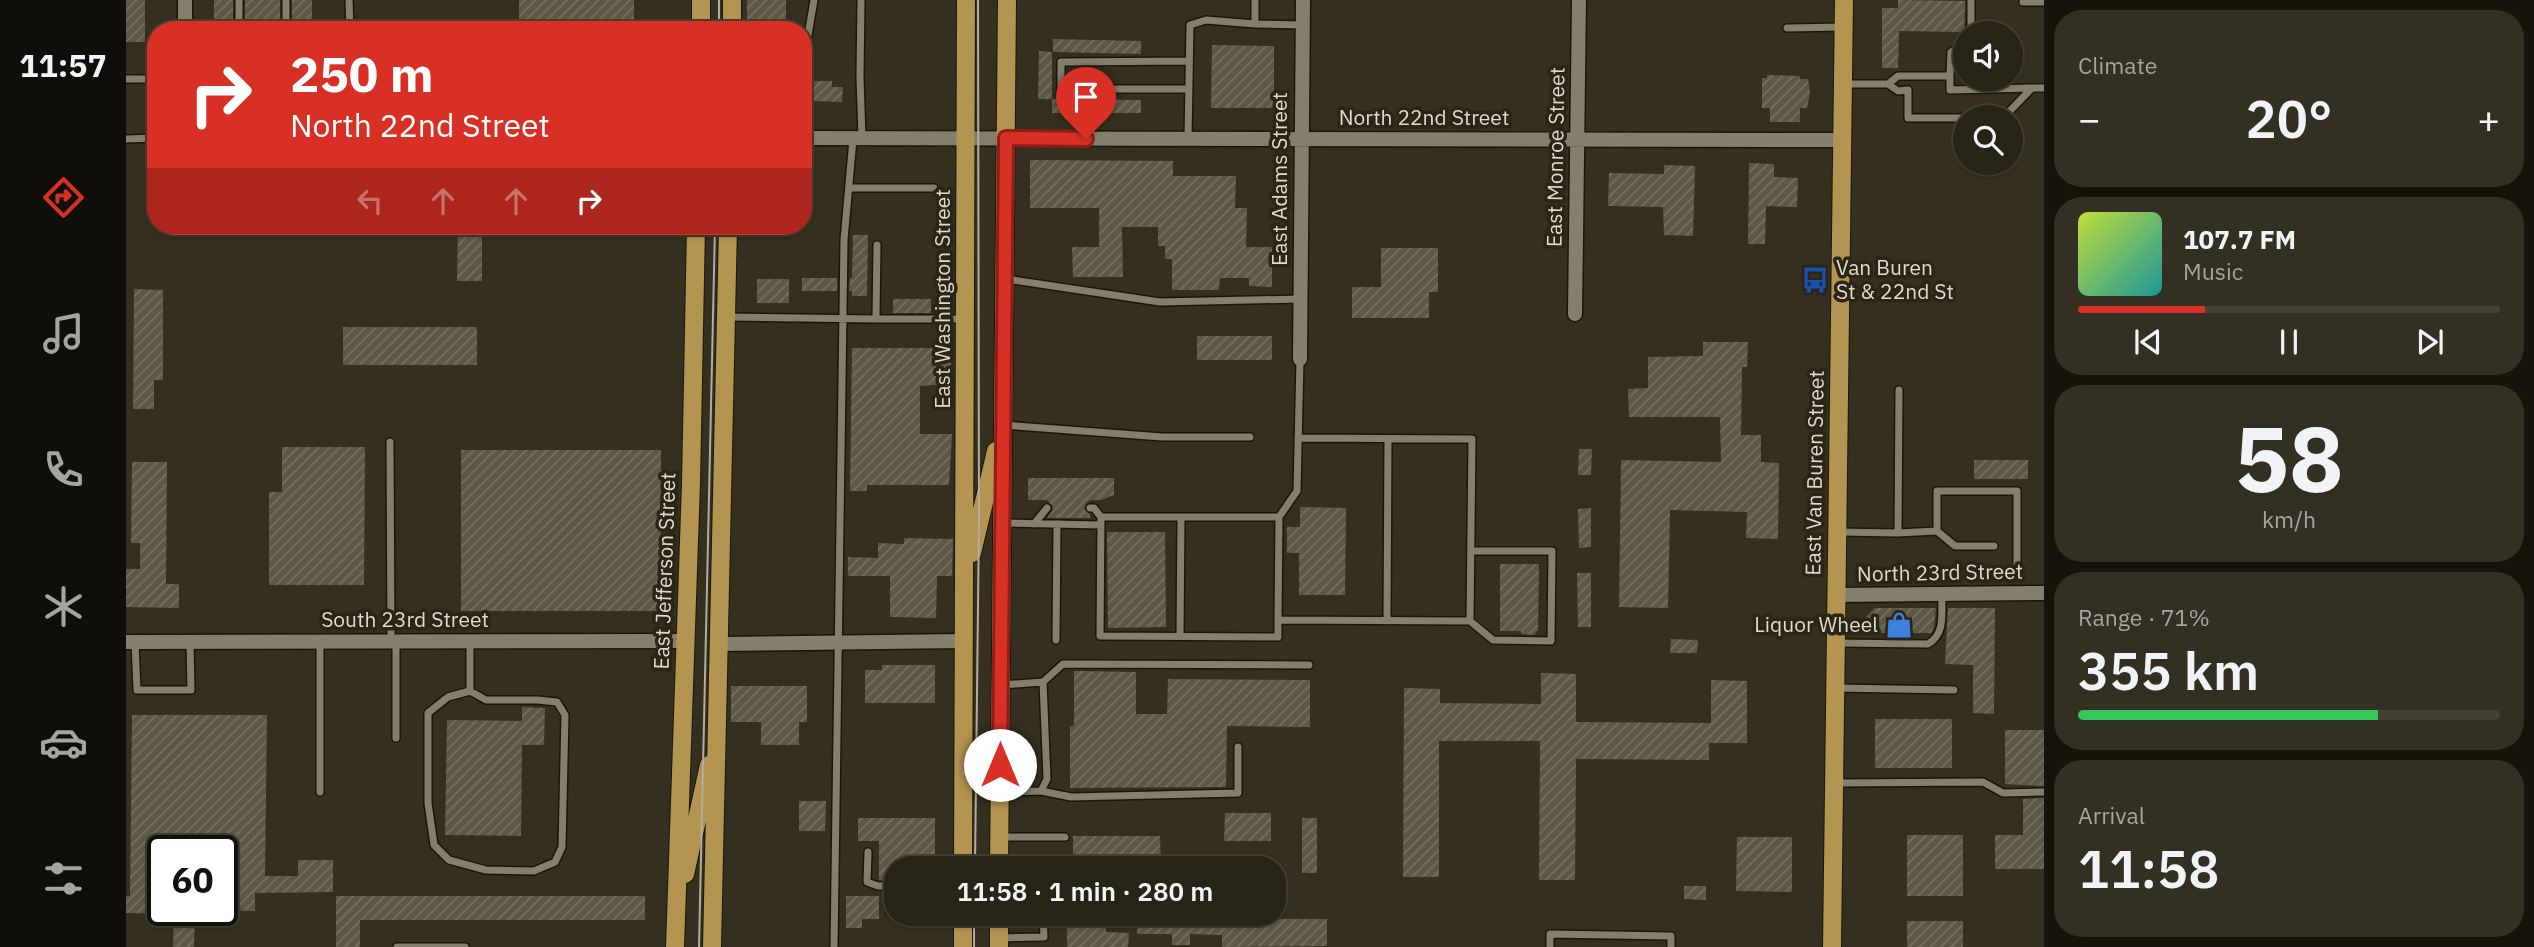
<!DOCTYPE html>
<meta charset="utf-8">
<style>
:root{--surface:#272316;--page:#332f23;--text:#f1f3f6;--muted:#a4a4a1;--line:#434035;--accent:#d93025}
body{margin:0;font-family:"IBM Plex Sans",sans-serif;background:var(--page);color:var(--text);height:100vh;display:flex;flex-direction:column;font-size:26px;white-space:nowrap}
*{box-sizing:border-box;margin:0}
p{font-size:23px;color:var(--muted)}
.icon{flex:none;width:38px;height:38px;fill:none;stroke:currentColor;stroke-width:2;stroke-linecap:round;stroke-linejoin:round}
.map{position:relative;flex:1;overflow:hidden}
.drawer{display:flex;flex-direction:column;gap:10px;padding:10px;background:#15130c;width:490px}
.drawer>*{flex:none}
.guide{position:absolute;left:21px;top:21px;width:665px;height:214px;border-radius:28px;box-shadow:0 2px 5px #0004,0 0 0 2px var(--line);background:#d93025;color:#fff;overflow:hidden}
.fabs{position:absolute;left:1827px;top:21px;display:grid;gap:14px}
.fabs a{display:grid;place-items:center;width:70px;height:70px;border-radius:50%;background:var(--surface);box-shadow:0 2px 5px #0004,0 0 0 2px var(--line);font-size:35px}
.speed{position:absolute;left:21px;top:835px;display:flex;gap:14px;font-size:35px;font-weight:700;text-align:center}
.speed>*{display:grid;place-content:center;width:91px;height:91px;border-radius:50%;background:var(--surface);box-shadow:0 2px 5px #0004,0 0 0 2px var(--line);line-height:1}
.speed .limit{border:4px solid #111;border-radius:10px;background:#fff;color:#111}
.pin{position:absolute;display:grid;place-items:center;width:60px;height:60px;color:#fff;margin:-72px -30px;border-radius:50% 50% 50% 0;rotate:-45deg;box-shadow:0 0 7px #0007}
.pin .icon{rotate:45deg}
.me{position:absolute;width:77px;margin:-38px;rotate:0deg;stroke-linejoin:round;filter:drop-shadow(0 0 5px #0008)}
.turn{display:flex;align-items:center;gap:24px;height:147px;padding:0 28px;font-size:32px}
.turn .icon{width:91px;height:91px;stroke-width:2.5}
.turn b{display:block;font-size:49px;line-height:60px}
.lanes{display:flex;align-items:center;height:66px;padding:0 28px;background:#0003;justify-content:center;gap:35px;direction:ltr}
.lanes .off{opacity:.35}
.big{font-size:52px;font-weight:600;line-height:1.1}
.drawer .tile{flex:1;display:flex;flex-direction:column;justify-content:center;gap:10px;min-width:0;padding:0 24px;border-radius:28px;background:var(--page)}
.drawer .dial{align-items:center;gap:0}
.dial b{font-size:91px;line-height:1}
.song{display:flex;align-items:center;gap:21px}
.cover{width:84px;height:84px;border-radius:10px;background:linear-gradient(135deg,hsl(70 70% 55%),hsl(180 70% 35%))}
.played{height:7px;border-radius:4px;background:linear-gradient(90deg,var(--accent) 30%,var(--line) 30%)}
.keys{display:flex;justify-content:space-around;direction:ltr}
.heat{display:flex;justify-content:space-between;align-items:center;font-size:38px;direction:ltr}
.charge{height:10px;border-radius:5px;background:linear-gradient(90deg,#34c759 71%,var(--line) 0)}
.trip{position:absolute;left:758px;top:856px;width:402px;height:70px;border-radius:28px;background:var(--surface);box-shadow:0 2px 5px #0004,0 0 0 2px var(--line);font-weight:600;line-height:70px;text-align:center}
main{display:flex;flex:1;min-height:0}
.tabs{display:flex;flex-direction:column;width:126px;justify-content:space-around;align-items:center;background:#100e09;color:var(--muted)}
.tabs .icon{width:49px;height:49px}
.tabs .selected{color:var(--accent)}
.tabs b{font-size:32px;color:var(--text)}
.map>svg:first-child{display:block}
.building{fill:url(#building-hatch)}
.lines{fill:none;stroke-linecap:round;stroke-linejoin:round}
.lane-casing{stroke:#1b1707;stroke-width:10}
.street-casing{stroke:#1b1707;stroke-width:17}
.primary-casing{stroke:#1b1707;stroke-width:20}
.lane{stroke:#847f6c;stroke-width:7}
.street{stroke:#847f6c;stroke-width:14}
.primary{stroke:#b39451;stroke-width:18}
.tram{stroke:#b0aca0;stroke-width:2}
.route-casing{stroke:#8d1f18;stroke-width:18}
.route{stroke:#d93025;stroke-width:12}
.labels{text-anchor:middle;stroke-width:7;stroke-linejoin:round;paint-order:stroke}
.street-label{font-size:21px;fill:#dddad0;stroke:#2a2515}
.poi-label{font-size:21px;fill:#dddad0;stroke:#2a2515;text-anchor:start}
</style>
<main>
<nav class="tabs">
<b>11:57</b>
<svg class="icon selected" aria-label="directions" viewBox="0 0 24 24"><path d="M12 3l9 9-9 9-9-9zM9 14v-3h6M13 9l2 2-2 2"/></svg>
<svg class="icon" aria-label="music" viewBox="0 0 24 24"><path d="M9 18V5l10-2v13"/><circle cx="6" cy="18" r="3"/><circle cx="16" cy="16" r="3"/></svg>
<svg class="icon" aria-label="phone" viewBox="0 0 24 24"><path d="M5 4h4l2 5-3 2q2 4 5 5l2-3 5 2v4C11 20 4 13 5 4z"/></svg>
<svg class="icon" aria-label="climate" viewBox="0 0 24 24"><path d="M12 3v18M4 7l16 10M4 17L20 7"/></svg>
<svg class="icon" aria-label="car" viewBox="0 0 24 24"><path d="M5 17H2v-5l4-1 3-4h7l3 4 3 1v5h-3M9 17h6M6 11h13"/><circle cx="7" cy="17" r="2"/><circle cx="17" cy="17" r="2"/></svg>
<svg class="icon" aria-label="filters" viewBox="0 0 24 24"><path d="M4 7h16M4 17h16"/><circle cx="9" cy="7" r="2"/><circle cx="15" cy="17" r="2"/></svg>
</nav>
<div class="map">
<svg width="1918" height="947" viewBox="0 0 1918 947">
<defs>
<pattern id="building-hatch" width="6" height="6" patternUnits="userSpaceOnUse" patternTransform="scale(1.75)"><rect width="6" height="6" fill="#5d5846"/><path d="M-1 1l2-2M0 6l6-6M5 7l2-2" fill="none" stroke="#746f60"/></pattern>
</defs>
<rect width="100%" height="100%" fill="#342f1e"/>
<path class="building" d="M0,0h19v42h-19z
M88,0h19v30h-19z
M119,0h35v30h-35z
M166,0h20v30h-20z
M393,0h115v30h-115z
M621,0h39v30h-39z
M1772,0l67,1 -1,31 -65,-1 -1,37h-16v-60h16z
M927,39l88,2v13l-88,-2z
M1086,45l62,1v62h-63z
M913,51l13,1v47h-14z
M1641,75l33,1v3h8l2,14 -3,15h-7v14h-30v-14h-8v-30h5z
M684,81h22v6h11l-1,15 -32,-1z
M926,99l89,1v13h-89z
M904,160l143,1v15h63l-1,32h12l-1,39h26v40l-23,-1v-8h-29l-1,12h-47v-31h-7v-13h-7v-19h-36l1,50h-50l-1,-30h27v-39h-69z
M1623,163l25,1v13l24,1 -1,29 -31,-1 -1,38h-17z
M1538,165l31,1 -2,70 -29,-1 -1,-28 -55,-1 1,-33 55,1z
M332,226h24v55h-25z
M727,235h15l-1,61h-15v-5h-3l1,-13h2z
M1255,248h57v44h-9v26h-77v-31h29z
M676,278h35v13h-35z
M631,279h32v24h-32z
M8,289l29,1v90h-9v29h-21z
M767,299h38v14h-38z
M217,327h134v38h-134z
M1071,336h75v24h-75z
M1577,342h45l-1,25h-5l-1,68h20v27l18,1 -1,76 -32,-1 1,-26 -77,-2 -2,98 -49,-1 2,-147 100,2 -1,-45h-91l-1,-28 20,-1v-31l55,-1z
M726,348h99v36l-31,2v48h32l-3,51h-82v6h-17z
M156,447h83l-1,138h-95v-93h13z
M1453,449h13l-1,26h-13z
M335,450h200v161h-200z
M1848,460h54v19h-54z
M6,462h35l-1,122h13v24l-53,-1v-38h14v-26h-9z
M902,478h86v17l-13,5h-10l-5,3 -2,6 6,5v4h-43l6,-8 -1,-5 -5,-5h-19z
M1174,507l46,1 -1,87h-46v-42h-12v-26h13z
M1465,508v39l-12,1 -1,-39z
M981,532h58l1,95 -58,1z
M778,538l49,1 -1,37h-15l-1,42 -46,-1v-41h-42v-19l30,1v-15l26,1z
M1374,564h39l-1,67h-2l-1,4 -14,-1v-3h-21z
M1451,573h14v54h-13z
M1749,608h61l-2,19 -3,6h-64l-1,-16z
M1822,608h47l-1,106 -21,-1v-48l-28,-1z
M1545,639l27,1 -1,13h-27z
M756,665h53v38h-70v-33h17z
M948,671l62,1v42h31l1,-35 142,1v47l-83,-1 -1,61 -156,1v-62h4z
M1415,673l35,1v48l135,1v-43l36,1v62h-38v17l-133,-1 -1,121h-36l1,-139h-101v136h-36l1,-189 36,1v14l101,1z
M605,686h76v36h-8v23h-38v-23h-30z
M396,707l23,1 -1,37h-22l-1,91 -76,-1 2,-115 75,1z
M6,715h135l-2,161h33v-16h35v32l-78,1v18l-33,-1v-60h-59v64l-37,-1v-17h4z
M1749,719h77v49h-77z
M1879,730h39v56l-39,-2z
M1918,798v71h-49v-34h28v-36z
M673,801h27l-1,30h-26z
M1099,813h46v28h-47z
M732,818h77v50h-39v12h-17v-39h-21z
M1176,818h15v55h-15z
M1781,835h56v61h-56z
M947,836h87l1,30h-88z
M1611,837h55v55l-56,-1z
M1558,886h22v14l-22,-1z
M210,896h309v24h-285v27h-24z
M720,896h33v23h-17v9h-16z
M48,910h21l-1,37h-21z
M1012,918l189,1v27l-105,1v-12l-32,-1v11h-18v-11h-35z
M1781,921h56v26h-56z
M941,923l39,1v8l23,1 -1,14h-61z"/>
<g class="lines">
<g class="lane-casing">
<path id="lane" d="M223,0l1,30
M735,0l-1,77 2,61
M1129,0v24l47,1
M1845,0v33
M1897,2h21
M1661,28l55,-1
M113,30v-30
M160,30v-30
M677,65l11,-65
M1824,76v14l82,-2
M0,79h30
M1717,84h45l10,-8h52l1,-24 14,-8
M1762,84l10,7 10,-1v28h57
M1063,89h-128v-27l128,-1
M1878,117l28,-29h12
M1062,138l2,-113 16,-5 49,4
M0,139l30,-1
M723,188h85
M751,245l-1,74h89
M880,279l154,23 140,-3
M601,317l149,2
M878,425l158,12h88
M1172,438l174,1 -2,182 -192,-1 1,-103 18,-26 3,-132
M264,442l1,199
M964,508h4l7,9 -1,119 178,1v-17
M975,517h178
M877,523l98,2
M908,524l13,-16
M1811,531l18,15h39
M1712,532l60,1 1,-143
M1772,533l39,-2v-40h80v75
M1261,621l1,-182
M1344,621l23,19 58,1 1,-90h-81
M1054,636l1,-119
M930,640l1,-116
M9,642l2,48h54l-1,-47
M1710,643l92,1c18,-10 13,-31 14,-50
M917,682l20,-18 246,1
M875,685l42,-3 4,97 -6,12 -40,1
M1710,688l118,2
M344,691l-22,6 -20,16v90l6,42 15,15 37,10 48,1 21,-9 7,-15 3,-132 -8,-13 -20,-2h-51l-16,-9v-50
M270,738v-97
M1709,783l148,-1 20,11 41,-1
M915,791l30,6 167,-4v-46
M194,792v-150
M874,837h65
M742,852l-1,30 11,4h18
M764,913h6
M873,938l45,-1 -1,-23
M271,947h68
M708,947l10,-707 9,-101
M1424,947v-13l121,2v11"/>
</g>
<g class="street-casing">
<path id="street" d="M59,30v-30
M677,138l1039,2
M1449,314l4,-314
M1174,359l3,-359
M1710,595l208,-2
M0,642l559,-1
M594,644l243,-3"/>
</g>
<g class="primary-casing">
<path id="primary" d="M575,30v-30
M606,30v-30
M846,553l24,-102
M837,868l3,-868
M873,868l8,-868
M559,874l24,-109
M549,947l16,-464 5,-257
M586,947l16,-721
M837,947v-33
M873,947v-33
M1706,947l12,-947"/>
</g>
<use href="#lane" class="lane"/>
<use href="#street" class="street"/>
<use href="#primary" class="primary"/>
<path class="tram" d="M593,30v-30
M849,868l4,-350 -1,-518
M573,947l16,-721
M848,947v-33"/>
</g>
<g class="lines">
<g class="route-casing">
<path id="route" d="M874,765l6,-627 80,1"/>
</g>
<use href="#route" class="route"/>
</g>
<defs>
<g id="bus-bare" transform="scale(2.1)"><path d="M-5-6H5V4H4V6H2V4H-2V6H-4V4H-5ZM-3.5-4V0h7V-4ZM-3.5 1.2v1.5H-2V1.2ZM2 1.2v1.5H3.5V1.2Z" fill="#1a4fb4" stroke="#2a2515" stroke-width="2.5" paint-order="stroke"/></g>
<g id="shop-bare" transform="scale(2.1)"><path d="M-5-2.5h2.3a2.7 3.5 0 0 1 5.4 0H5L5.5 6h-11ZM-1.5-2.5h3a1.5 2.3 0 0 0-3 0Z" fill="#3f7fe0" stroke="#2a2515" stroke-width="2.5" paint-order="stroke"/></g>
</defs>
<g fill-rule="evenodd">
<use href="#bus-bare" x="1689" y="280"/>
<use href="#shop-bare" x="1773" y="625"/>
</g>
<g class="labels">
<g class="street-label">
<text x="1298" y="125">North 22nd Street</text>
<text transform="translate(1430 157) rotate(-89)" y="7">East Monroe Street</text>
<text transform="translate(1154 179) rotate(-90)" y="7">East Adams Street</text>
<text transform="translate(817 299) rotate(-90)" y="7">East Washington Street</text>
<text transform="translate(1689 473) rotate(-89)" y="7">East Van Buren Street</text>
<text transform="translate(539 571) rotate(-88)" y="7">East Jefferson Street</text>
<text transform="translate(1814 573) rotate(-1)" y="7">North 23rd Street</text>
<text x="279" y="627">South 23rd Street</text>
</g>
<g class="poi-label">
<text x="1710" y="275">Van Buren<tspan x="1710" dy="24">St &amp; 22nd St</tspan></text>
<text x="1752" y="632" text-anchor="end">Liquor Wheel</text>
</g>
</g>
</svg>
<div class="fabs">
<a><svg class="icon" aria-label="sound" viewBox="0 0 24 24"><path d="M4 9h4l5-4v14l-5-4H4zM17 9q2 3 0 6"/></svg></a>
<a><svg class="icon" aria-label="search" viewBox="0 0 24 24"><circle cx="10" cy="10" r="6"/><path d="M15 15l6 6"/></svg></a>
</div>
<div class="speed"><div class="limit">60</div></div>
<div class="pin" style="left:960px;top:139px;background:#d93025"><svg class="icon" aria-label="arrive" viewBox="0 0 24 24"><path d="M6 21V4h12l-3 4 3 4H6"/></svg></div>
<svg class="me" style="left:874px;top:765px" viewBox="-20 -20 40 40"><circle r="19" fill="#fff"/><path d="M0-13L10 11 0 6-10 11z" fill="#d93025"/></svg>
<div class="trip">11:58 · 1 min · 280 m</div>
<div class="guide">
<div class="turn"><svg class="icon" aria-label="right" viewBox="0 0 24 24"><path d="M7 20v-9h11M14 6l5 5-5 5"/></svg><div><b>250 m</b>North 22nd Street</div></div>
<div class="lanes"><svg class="icon off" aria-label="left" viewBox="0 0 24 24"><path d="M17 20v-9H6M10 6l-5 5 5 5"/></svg><svg class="icon off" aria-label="ahead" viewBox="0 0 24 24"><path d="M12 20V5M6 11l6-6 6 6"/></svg><svg class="icon off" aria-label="ahead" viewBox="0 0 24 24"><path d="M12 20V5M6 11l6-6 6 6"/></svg><svg class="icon" aria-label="right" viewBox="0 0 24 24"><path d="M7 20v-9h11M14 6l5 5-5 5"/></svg></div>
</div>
</div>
<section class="drawer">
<div class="tile"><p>Climate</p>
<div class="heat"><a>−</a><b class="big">20°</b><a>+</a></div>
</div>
<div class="tile">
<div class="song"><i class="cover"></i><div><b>107.7 FM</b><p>Music</p></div></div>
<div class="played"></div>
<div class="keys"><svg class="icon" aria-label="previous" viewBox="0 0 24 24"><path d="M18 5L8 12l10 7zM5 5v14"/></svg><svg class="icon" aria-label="pause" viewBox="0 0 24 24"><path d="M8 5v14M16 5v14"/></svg><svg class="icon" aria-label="next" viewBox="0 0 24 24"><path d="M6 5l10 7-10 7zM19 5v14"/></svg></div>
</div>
<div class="tile dial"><b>58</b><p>km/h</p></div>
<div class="tile"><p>Range · 71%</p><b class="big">355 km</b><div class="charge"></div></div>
<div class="tile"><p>Arrival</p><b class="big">11:58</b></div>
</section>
</main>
